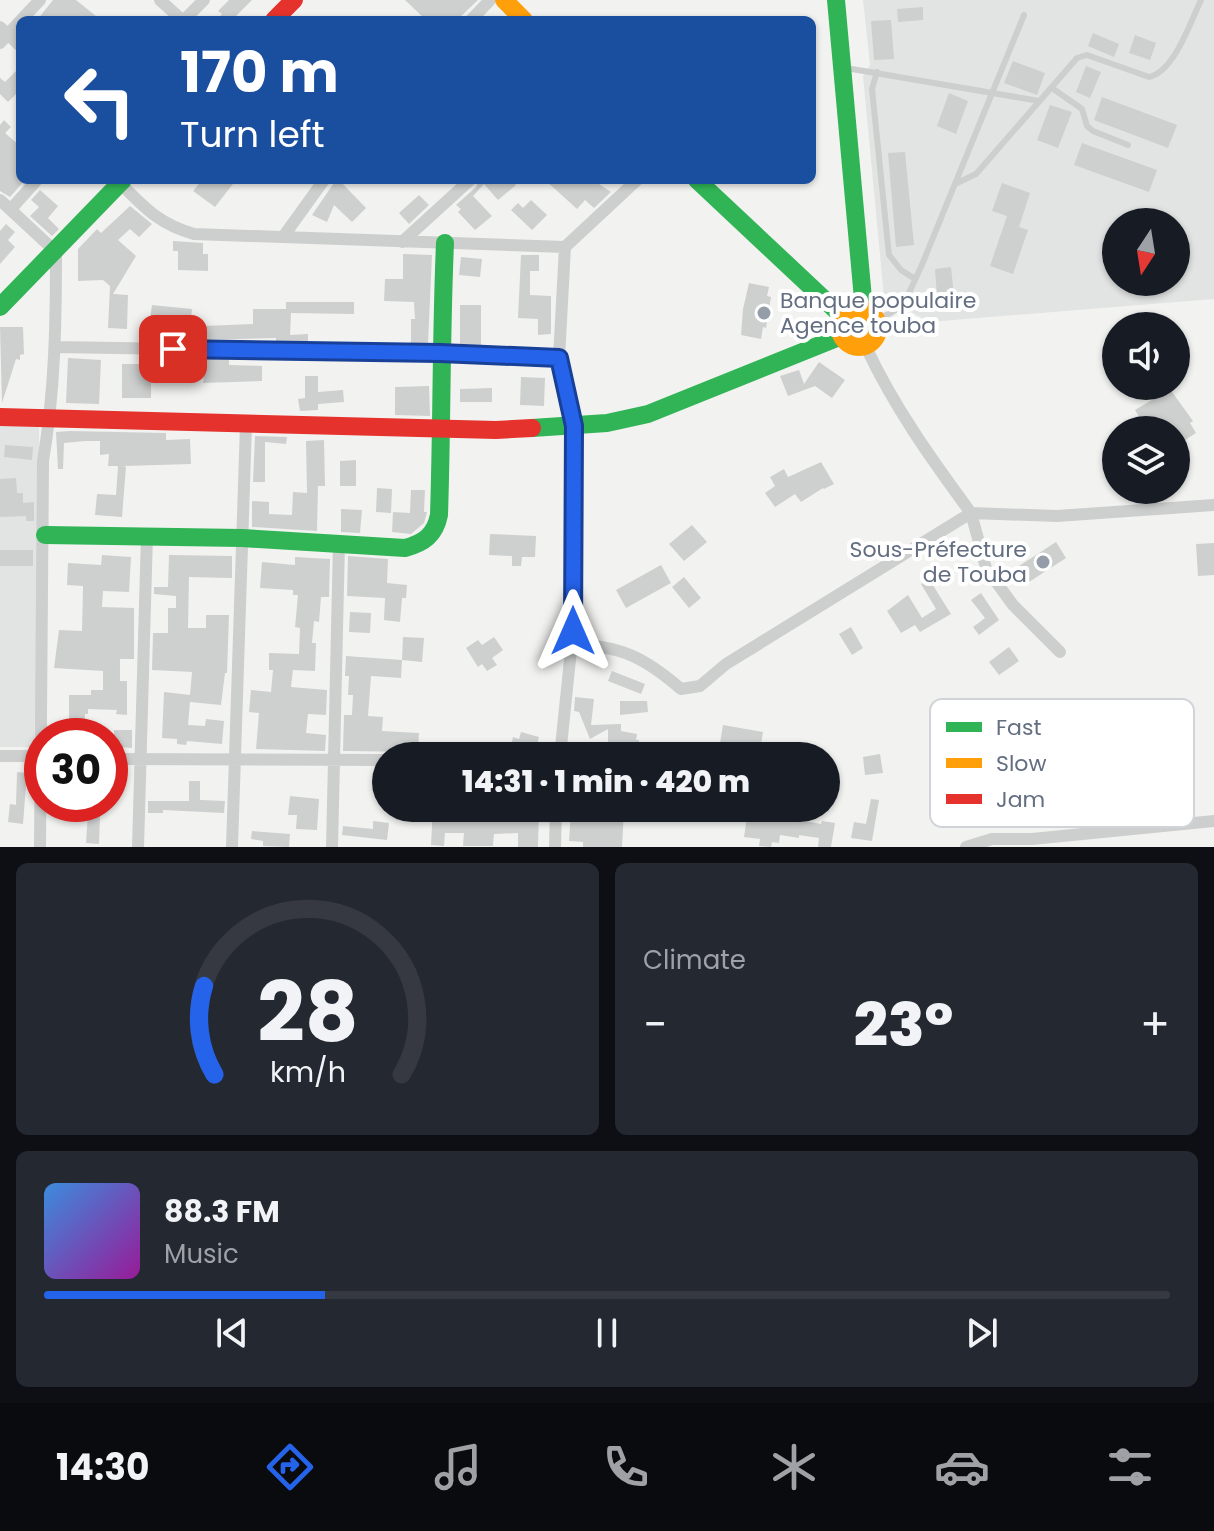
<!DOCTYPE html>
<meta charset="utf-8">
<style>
:root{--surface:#171b24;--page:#242831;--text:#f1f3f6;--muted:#9ea1a6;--line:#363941;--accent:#2563eb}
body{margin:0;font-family:Poppins,sans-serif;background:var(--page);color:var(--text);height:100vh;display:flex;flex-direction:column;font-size:30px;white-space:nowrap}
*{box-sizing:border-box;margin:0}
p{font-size:26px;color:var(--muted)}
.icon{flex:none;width:44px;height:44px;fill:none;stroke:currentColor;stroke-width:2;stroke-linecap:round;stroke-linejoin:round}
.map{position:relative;height:847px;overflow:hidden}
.details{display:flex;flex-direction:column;gap:16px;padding:16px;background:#0d0f14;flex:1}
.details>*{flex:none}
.banner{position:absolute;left:16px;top:16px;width:800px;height:168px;border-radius:12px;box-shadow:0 2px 6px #0004;background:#1a4fa0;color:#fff;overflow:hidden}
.needle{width:52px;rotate:192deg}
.buttons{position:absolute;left:1102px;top:208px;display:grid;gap:16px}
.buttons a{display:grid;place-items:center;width:88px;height:88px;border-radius:50%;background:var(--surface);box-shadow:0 2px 6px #0004;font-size:40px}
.speed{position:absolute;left:24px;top:718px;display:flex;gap:16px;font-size:40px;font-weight:700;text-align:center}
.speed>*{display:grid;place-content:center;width:104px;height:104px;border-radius:50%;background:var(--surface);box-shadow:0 2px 6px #0004;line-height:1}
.speed .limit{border:12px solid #d22;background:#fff;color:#111}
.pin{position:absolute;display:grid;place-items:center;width:68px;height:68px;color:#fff;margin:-34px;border-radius:16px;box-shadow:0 4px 12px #0006}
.me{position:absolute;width:88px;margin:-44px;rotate:0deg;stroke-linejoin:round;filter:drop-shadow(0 0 6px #0008)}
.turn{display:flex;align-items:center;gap:28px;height:168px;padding:0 32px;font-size:36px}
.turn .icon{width:104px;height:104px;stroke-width:2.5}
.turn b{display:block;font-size:56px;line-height:68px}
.big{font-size:60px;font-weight:800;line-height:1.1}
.details .card{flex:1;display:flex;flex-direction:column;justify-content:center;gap:12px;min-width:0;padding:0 28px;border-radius:12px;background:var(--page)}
.details .dial{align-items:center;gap:0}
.dial svg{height:208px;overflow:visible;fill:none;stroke:var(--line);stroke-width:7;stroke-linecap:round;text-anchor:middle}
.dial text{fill:var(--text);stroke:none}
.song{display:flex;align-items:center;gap:24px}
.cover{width:96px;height:96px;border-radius:12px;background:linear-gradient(135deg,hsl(210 70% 55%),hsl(300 70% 35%))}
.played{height:8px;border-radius:4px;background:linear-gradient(90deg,var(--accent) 25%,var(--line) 25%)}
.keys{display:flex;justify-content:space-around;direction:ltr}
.heat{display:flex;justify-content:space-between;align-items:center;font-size:44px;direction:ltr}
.details .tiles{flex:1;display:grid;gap:16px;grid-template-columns:1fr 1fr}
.card:last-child{grid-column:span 2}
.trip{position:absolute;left:372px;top:742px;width:468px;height:80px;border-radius:40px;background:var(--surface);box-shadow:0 2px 6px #0004;font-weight:800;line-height:80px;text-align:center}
.tabs{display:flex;height:128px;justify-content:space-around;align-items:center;background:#090b0e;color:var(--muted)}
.tabs .icon{width:56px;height:56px}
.tabs .selected{color:var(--accent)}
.tabs b{font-size:36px;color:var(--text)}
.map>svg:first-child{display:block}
.built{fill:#e2e4e3;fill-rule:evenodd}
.building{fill:#cecfcf}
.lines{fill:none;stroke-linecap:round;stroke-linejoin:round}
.lane{stroke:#cdcece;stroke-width:6}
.street{stroke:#cdcece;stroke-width:12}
.fast{stroke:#30b455;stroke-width:18}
.slow{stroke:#ff9f0a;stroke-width:18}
.jam{stroke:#e5322d;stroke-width:18}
.route-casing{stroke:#184099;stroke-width:20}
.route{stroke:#2563eb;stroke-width:14}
.poi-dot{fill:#959da8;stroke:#fff;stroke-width:3}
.labels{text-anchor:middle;stroke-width:8;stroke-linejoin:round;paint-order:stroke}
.poi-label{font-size:22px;fill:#636e81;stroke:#fff;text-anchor:start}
.key{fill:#fff;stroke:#d0d4d9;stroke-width:2}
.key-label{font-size:22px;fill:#636e81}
</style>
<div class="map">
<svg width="1214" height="847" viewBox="0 0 1214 847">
<rect width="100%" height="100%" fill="#f2f3f1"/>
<path class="built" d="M863,0h351v299l-285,23 -45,-25 -21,-221 7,-11zM1116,222h60v60h-60z
M0,426h39l1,121 -6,200h-34z"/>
<path class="building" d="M53,0h23l25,20h-64z
M229,0h23l-20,20h-16l6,-6 -4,-3z
M405,0h73l-21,20h-31z
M923,7v13l-25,2 -1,-13z
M891,20l3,39 -20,1 -3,-39z
M1093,33l26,11 -5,13 -26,-11z
M1135,35l21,8 -6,17 -21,-7z
M1013,61l32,12 -8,22 -33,-12z
M1086,66l15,6 -11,26 -14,-6z
M20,67v23l-12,12 -8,-8v-16l5,4z
M949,93l19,8 -12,33 -19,-8z
M1102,97l75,28 -9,23 -74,-28z
M1050,105l22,7 -14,36 -21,-8z
M4,120l7,7 -6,6 15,13v34h5l-15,17 -10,-6v-66z
M1082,143l75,27 -8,22 -75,-27z
M905,152l9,93 -18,2 -8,-94z
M202,180h34l-21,27 -22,-16z
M336,180h3l27,28 -14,14 -18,-17 -7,17 -15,-7z
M479,180h32l5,5 -18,15 -14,-16 -11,12 19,20 -17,14 -17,-18 3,-3 -5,-4 20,-18z
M545,180h48l18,12 -17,16 -9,-8 -8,9z
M1002,183l28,10 -11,34 9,3 -15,44 -23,-8 17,-50 -15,-5z
M40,190l18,16 -10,12 11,11 -7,7 -22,-20 9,-9 -8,-7z
M419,195l10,10 -20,19 -10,-11z
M531,200l16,15 -15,15 -21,-20 7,-7 5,5z
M130,206l22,18 -13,13 -9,-8 -12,11 18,16 -23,38 15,1 -1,34 -19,-1 2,-42 -7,-6 -25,1v-32l19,-20 4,4z
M6,224l9,8 -7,8 7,7 -15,17v-33z
M173,241l30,2v11h5v17l-30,-1v-19h-5z
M403,254l29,1 -4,89h-17v-25h4l-1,-17 -30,-1 1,-22h18z
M521,255h18v16h-9v24l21,1v38l-13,1v-16l-20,-1z
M461,257l21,2 -2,18 -21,-2z
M951,267l3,29 -17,1 -2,-28z
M749,283l20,4 -2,9 4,1 -5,31 -3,-1 -2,12 -20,-4 2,-26z
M286,302h68v12l-63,-1 -1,22 18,-1v8l-32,-1v-3l-71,2 -1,-14 49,-2v-15h33z
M152,305l40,4 -2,17 -40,-5z
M460,305h21v41l-21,-1z
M0,327h23l1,27 -4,1v5l-4,-1 -14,44z
M68,358l33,2 -2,44 -33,-1z
M206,358l23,1v6l33,1v15l-59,2z
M819,362l26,18 -13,18 -17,-12 -27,10 -8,-20 19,-6 5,14z
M122,364h29v34h-29z
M305,376h13v16l25,-2 1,12 -26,2v6l-18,1 -2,-12 7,-1z
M521,377l24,1 -1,28 -24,-1z
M429,386l1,30 -35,-1v-28z
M492,388v14h-32v-13z
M1170,389l23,32 -3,2 6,10 -20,13v-16h-29l-12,-20z
M69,431l97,2v7l24,-1 1,25 -67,2 2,1 -4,50 -27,-2 2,-21 19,1 2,-29h-10l1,-12 -9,1v-14h-15l-21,2 -1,26h-5l-2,-37z
M255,436l32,1 -1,7 -21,-2v40h-12z
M324,440l1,46h-7l-1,45 -65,-4v-26l17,1v12l23,1 1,-23 14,1 -1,-52z
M5,445l28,2 -1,13 -28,-3z
M356,460v26h-16v-25z
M821,462l13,22 -10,5 -1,-1 -22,14 -6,-8 -20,13 -10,-14 10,-7 -5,-9 14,-8 4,8z
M16,478l1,15h6v10l11,-1v19h-8v-5l-26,1v-38z
M377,488l15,1 -1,24 -15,-1z
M411,490h14l-1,22h3l-3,11 -13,11 -19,-2 1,-20 17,1z
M341,509l21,1 -2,23 -19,-1z
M692,525l15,17 -23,19 -15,-17z
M490,534l46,2 -1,21h-13l-1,9h-9v-10l-23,-1z
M1056,542l10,16 -37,24 -10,-16z
M1214,543v32l-16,1 -2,-32z
M0,550h33v16h-33z
M102,555l29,2 -2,35 -26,-1 -1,16 32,1v51h-14v22h7v34l-11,-1 1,-4 -29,-1v5h-3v22h-16v-41h22v-5h12v-19l-49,-3 5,-38 23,1 1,-45 -16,-1 1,-22 33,2z
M169,555l63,1v22l-43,-1 -1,51h18v-13h23l-2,58h-2l-4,32 -31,-3 -2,23 17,1 1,-7 18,2 -2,23 -35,-3 -1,4 -9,-1v-5l-15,-1 2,-46 26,3 2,-23 -40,-2 1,-37h15v-25h8v-12l-22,-2v-7h14z
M348,556l40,3 -1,24 20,2 -1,13h-4l-2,24 -16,-2 1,-22 -38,-2z
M295,557l35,2 -1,38h-8l-2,25 -5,-1 -2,22h4l-1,28 -22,-1 -2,17 36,3 -1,25 -18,-1 -2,19 20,2 -1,16 -69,-2 3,-36 -10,-1 2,-22 20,2 2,-22h-4v-17l30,1 1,-26 -5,-1 3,-32h-5v-5l-33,-2 2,-26 33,3z
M661,565l10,18 -45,25 -10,-18z
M684,577l17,21 -12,10 -17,-21z
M929,579l22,35 -31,18 -5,-7 -14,8 -14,-22 21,-16 14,23 14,-9 -15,-25z
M981,593l18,27 -20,15 -6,-8 12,-9 -14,-18z
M350,612l21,1 -1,20 -21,-1z
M851,627l12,21 -11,7 -13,-21z
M403,637l21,1 -2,24 -20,-2 -1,18 -30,-2 -3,40 15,1 -1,14 37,2 -1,19 -75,-1 1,-36h8l1,-20h-5l1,-19h-4l1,-20 56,4z
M494,637l9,13 -11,8 5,7 -10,6 -5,-7 -4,3 -12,-19 12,-8 4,5z
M1009,647l10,14 -20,14 -10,-13z
M612,671l33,13 -4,10 -33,-13z
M575,697l19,2 -3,26 30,-1v7l16,3 -1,6h3l1,16h-14v-11h-18v-16l-18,10 -11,-27 -5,-1z
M620,701h27l1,11 -28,3z
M723,725l40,7 -4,24h-33l2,-11 -8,-2z
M114,730h18v18l-22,-2v-12h4z
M521,732l18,5 -3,12 -6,-2 -2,7 -18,-4 3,-13 6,2z
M880,754l3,19 -18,2 -2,-18z
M17,772l10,1 -4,51 -15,-2 2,-18 6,1z
M189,781h11v19l25,1 -1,12 -61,-3v3h-15v-12h41z
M290,796l29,3 -2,31 -21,-1 1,-14h-9z
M871,799l8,1 -7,41 -21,-3 3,-16 12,2z
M433,808h12v7l35,1 1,-8h58l-1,39h-20v-14l-24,1 -1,12h-30l1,-13h-19l-1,13 -13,-1z
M589,808l35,3 -2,36h-39v-5l-14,-1 2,-30h18z
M88,813l12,3 -1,28 -13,-1z
M767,814l54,10 1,-3 13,2 -4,24h-13l1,-9 -20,-3v3l-19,-3 -1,8 -7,-1 -1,5 -12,-1 1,-7 -16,-2 3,-21 19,3z
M373,821l16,2 -2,17 -45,-5 1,-9 30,3z
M252,831l38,3 -1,13 -26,-1v-5l-12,-2z"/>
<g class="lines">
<path class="lane" d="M846,68l193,33
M877,72l-5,17 17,166 12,15 14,9
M1052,88l30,21 5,17 6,5 35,14
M955,184l21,-10 101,-116 10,-3 62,22c25,-5 41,-54 52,-77
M875,318c31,-5 33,-25 46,-51l103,-252"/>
<path class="street" d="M160,0l22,20
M21,20l19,-20
M184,20l20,-20
M471,20l19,-20
M0,27l20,19
M0,43l20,-22
M120,183c25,25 39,41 74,51l371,13 72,-67
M0,200l56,52c0,70 -1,139 -13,209l-3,386
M11,209l26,-29
M283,237l41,-57
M402,242l68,-62
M55,347l385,6 119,5
M866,347c28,60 66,113 105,166l86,3 157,-11
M572,644c49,2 72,13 109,45l19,-3 26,-22 245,-151 15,55 27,37 47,47
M0,756h42
M560,756l13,-125 1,-205 -15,-68 6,-111
M110,759l276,1
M138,847l9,-312
M232,847l14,-422
M332,847l7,-304
M555,847l1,-39
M966,847l26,-8h40l182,-18"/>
<path class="fast" d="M836,0l28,310
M697,180l146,137
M0,307l123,-127
M532,428l75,-5 41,-9 194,-78
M45,535l197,3 163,10c19,-5 30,-13 34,-33 3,-91 2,-181 6,-272"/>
<path class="slow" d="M504,0l20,20
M840 328a19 19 0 1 1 38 0a19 19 0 1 1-38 0Z"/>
<path class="jam" d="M274,20l20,-20
M0,417l496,13 36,-2"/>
</g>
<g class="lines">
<g class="route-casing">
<path id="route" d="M173,349l267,4 119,5 15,68 -1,205"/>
</g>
<use href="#route" class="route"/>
</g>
<g class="poi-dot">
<circle cx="764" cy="313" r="8"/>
<circle cx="1043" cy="562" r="8"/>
</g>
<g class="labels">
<g class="poi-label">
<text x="780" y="308">Banque populaire<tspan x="780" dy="25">Agence touba</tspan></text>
<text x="1027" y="557" text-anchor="end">Sous-Préfecture<tspan x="1027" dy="25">de Touba</tspan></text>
</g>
</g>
<rect x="930" y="699" width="264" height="128" rx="12" class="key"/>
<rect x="946" y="722" width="36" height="10" fill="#30b455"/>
<rect x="946" y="758" width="36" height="10" fill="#ff9f0a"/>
<rect x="946" y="794" width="36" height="10" fill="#e5322d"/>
<g class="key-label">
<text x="996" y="735">Fast</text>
<text x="996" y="771">Slow</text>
<text x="996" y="807">Jam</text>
</g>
</svg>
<div class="buttons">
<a><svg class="needle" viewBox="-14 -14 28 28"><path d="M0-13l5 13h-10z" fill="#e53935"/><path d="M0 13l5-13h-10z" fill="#9ea1a6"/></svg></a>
<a><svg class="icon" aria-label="sound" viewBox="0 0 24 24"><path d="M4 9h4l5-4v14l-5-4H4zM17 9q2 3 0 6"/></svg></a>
<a><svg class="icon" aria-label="layers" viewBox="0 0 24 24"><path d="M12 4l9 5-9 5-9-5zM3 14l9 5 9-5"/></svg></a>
</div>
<div class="speed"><div class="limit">30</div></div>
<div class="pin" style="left:173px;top:349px;background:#d93025"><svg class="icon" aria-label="arrive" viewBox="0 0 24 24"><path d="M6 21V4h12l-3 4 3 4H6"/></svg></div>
<svg class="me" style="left:573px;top:631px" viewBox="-20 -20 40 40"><path d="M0-17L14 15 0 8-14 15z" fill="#2563eb" stroke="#fff" stroke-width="4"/></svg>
<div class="trip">14:31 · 1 min · 420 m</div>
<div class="banner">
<div class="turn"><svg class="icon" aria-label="left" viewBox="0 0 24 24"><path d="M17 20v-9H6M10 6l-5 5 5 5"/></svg><div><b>170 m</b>Turn left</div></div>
</div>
</div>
<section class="details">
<div class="tiles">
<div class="card dial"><svg viewBox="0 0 100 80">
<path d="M14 69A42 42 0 1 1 86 69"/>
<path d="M14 69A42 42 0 0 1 10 35" stroke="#2563eb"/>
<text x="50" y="56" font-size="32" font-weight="700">28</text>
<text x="50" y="72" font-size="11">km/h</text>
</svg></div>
<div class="card"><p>Climate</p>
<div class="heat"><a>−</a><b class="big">23°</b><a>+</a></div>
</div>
<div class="card">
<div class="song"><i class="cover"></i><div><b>88.3 FM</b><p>Music</p></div></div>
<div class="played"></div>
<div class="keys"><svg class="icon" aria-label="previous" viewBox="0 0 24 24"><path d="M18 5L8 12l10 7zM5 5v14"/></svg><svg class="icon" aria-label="pause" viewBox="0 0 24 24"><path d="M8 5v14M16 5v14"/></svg><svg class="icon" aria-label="next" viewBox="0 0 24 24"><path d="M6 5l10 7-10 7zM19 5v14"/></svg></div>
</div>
</div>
</section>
<nav class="tabs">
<b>14:30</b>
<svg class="icon selected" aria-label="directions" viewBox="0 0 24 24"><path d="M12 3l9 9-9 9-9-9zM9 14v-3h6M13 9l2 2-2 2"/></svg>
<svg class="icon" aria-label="music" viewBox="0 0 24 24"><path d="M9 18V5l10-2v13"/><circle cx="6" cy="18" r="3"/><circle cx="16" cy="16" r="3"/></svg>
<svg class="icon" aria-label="phone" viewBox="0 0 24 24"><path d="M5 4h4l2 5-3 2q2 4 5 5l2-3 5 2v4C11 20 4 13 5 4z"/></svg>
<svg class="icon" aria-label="climate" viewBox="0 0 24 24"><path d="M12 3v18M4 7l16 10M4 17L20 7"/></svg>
<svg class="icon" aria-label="car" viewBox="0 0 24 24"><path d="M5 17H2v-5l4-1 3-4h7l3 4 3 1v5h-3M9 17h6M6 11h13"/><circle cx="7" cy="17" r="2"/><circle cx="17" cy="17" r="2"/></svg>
<svg class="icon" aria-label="filters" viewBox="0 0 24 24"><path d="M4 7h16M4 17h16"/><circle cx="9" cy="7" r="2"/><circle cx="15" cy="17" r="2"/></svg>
</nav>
